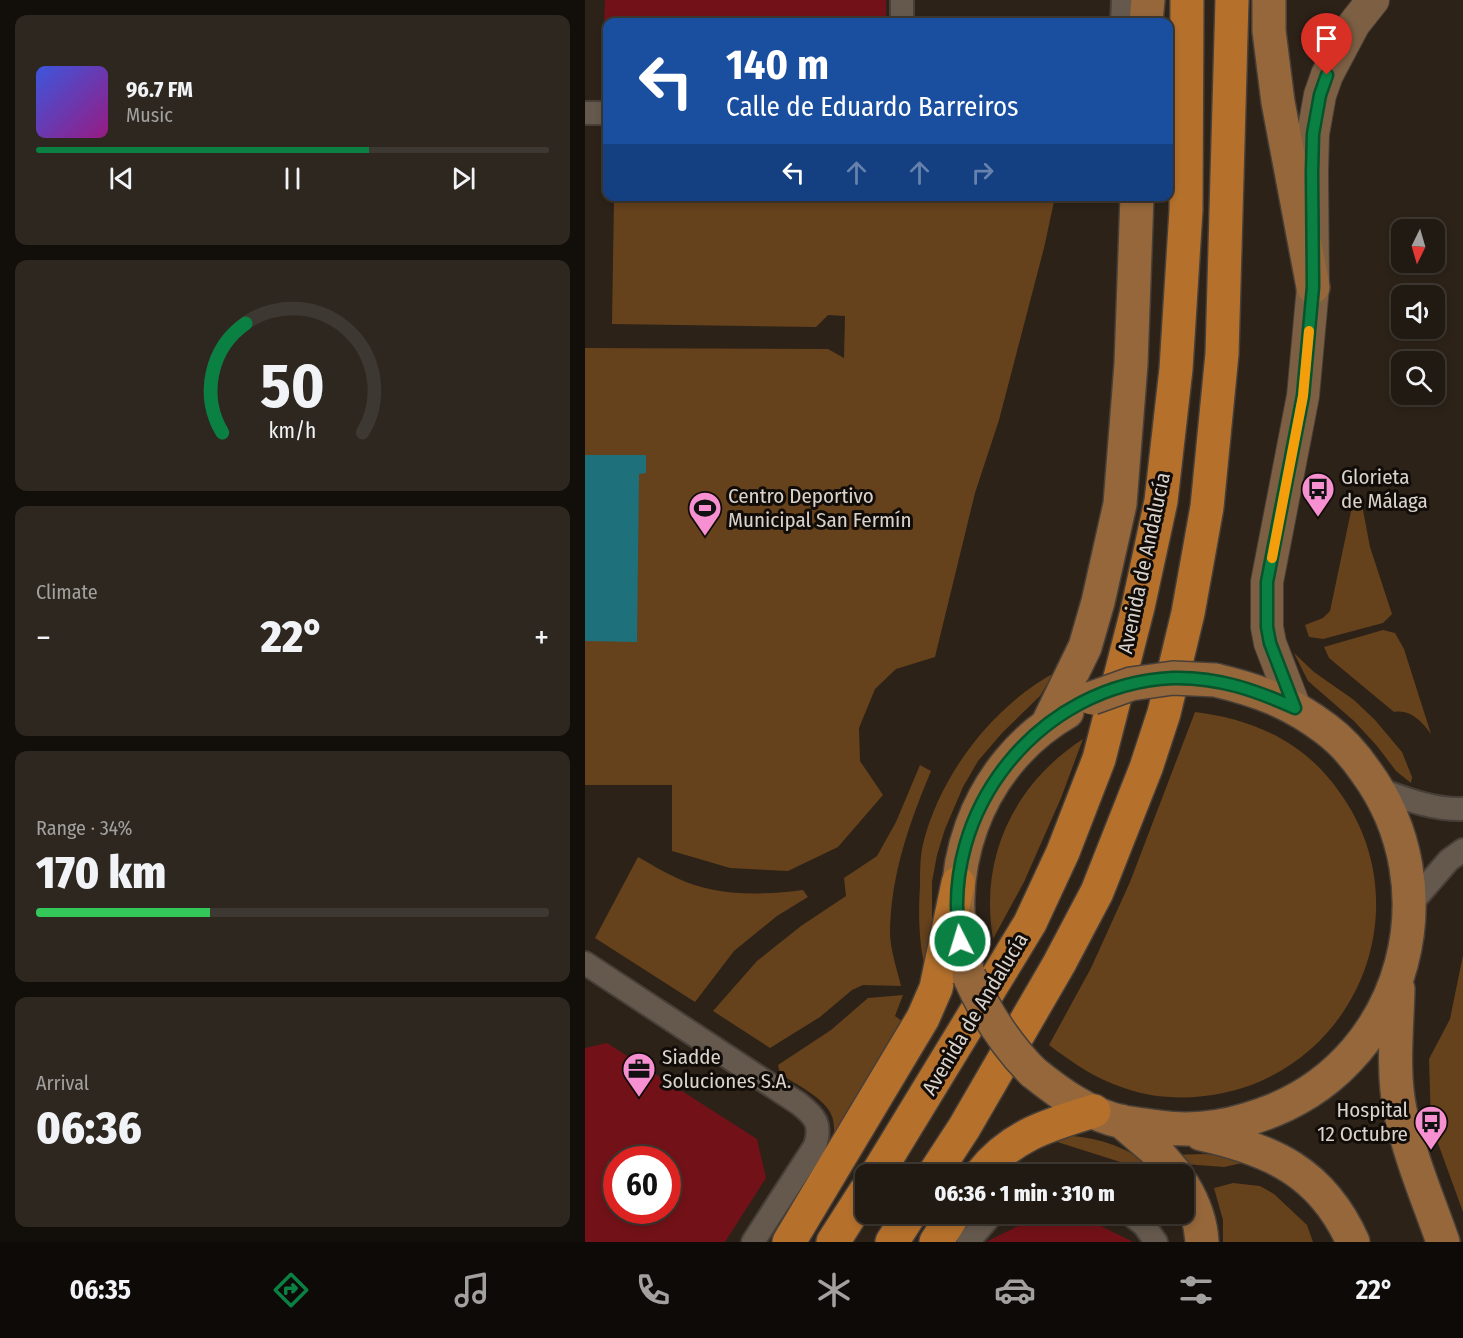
<!DOCTYPE html>
<meta charset="utf-8">
<style>
:root{--surface:#211a12;--page:#2d2720;--text:#f1f3f6;--muted:#a2a19f;--line:#3e3832;--accent:#0b8043}
body{margin:0;font-family:"Fira Sans Condensed",sans-serif;background:var(--page);color:var(--text);height:100vh;display:flex;flex-direction:column;font-size:22px;white-space:nowrap}
*{box-sizing:border-box;margin:0}
p{font-size:20px;color:var(--muted)}
.icon{flex:none;width:33px;height:33px;fill:none;stroke:currentColor;stroke-width:2;stroke-linecap:round;stroke-linejoin:round}
.map{position:relative;flex:1;overflow:hidden}
.details{display:flex;flex-direction:column;gap:15px;padding:15px;background:#120e0a;width:585px}
.details>*{flex:none}
.banner{position:absolute;left:18px;top:18px;width:570px;height:183px;border-radius:12px;box-shadow:0 3px 9px #0003,0 0 0 2px var(--line);background:#1a4fa0;color:#fff;overflow:hidden}
.needle{width:39px;rotate:185deg}
.buttons{position:absolute;left:806px;top:219px;display:grid;gap:12px}
.buttons a{display:grid;place-items:center;width:54px;height:54px;border-radius:12px;background:var(--surface);box-shadow:0 3px 9px #0003,0 0 0 2px var(--line);font-size:30px}
.speed{position:absolute;left:18px;top:1146px;display:flex;gap:12px;font-size:30px;font-weight:700;text-align:center}
.speed>*{display:grid;place-content:center;width:78px;height:78px;border-radius:50%;background:var(--surface);box-shadow:0 3px 9px #0003,0 0 0 2px var(--line);line-height:1}
.speed .limit{border:9px solid #d22;background:#fff;color:#111}
.pin{position:absolute;display:grid;place-items:center;width:51px;height:51px;color:#fff;margin:-62px -26px;border-radius:50% 50% 50% 0;rotate:-45deg;box-shadow:0 0 6px #0007}
.pin .icon{rotate:45deg}
.me{position:absolute;width:66px;margin:-33px;rotate:355deg;stroke-linejoin:round;filter:drop-shadow(0 0 4px #0008)}
.turn{display:flex;align-items:center;gap:21px;height:126px;padding:0 24px;font-size:27px}
.turn .icon{width:78px;height:78px;stroke-width:2.5}
.turn b{display:block;font-size:42px;line-height:51px}
.lanes{display:flex;align-items:center;height:57px;padding:0 24px;background:#0003;justify-content:center;gap:30px;direction:ltr}
.lanes .off{opacity:.35}
.big{font-size:45px;font-weight:800;line-height:1.1}
.details .tile{flex:1;display:flex;flex-direction:column;justify-content:center;gap:9px;min-width:0;padding:0 21px;border-radius:12px;background:var(--page)}
.details .dial{align-items:center;gap:0}
.dial svg{height:156px;overflow:visible;fill:none;stroke:var(--line);stroke-width:7;stroke-linecap:round;text-anchor:middle}
.dial text{fill:var(--text);stroke:none}
.song{display:flex;align-items:center;gap:18px}
.cover{width:72px;height:72px;border-radius:9px;background:linear-gradient(135deg,hsl(230 70% 55%),hsl(310 70% 35%))}
.played{height:6px;border-radius:3px;background:linear-gradient(90deg,var(--accent) 65%,var(--line) 65%)}
.keys{display:flex;justify-content:space-around;direction:ltr}
.heat{display:flex;justify-content:space-between;align-items:center;font-size:33px;direction:ltr}
.charge{height:9px;border-radius:4px;background:linear-gradient(90deg,#34c759 34%,var(--line) 0)}
.trip{position:absolute;left:270px;top:1164px;width:339px;height:60px;border-radius:12px;background:var(--surface);box-shadow:0 3px 9px #0003,0 0 0 2px var(--line);font-weight:800;line-height:60px;text-align:center}
.menu{display:flex;height:96px;justify-content:space-around;align-items:center;background:#0d0a07;color:var(--muted)}
.menu .icon{width:42px;height:42px}
.menu .selected{color:var(--accent)}
.menu b{font-size:27px;color:var(--text)}
main{display:flex;flex:1;min-height:0}
.map>svg:first-child{display:block}
.green{fill:#65411c}
.water{fill:#1e717b}
.building{fill:#721218;fill-rule:evenodd}
.lines{fill:none;stroke-linecap:round;stroke-linejoin:round}
.street-casing{stroke:#473f38;stroke-width:26}
.secondary-casing{stroke:#473f38;stroke-width:34}
.primary-casing{stroke:#473f38;stroke-width:36}
.highway-casing{stroke:#473f38;stroke-width:36}
.street{stroke:#65594e;stroke-width:22}
.secondary{stroke:#7d6044;stroke-width:32}
.primary{stroke:#95673a;stroke-width:33}
.highway{stroke:#b5712c;stroke-width:33}
.primary-bridge-casing{stroke:#473f38;stroke-width:36;stroke-linecap:butt}
.primary-bridge{stroke:#95673a;stroke-width:33}
.route-casing{stroke:#07532c;stroke-width:15}
.route{stroke:#0b8043;stroke-width:10}
.slow{stroke:#f59e0b;stroke-width:10}
.labels{text-anchor:middle;stroke-width:6;stroke-linejoin:round;paint-order:stroke}
.poi-label{font-size:21px;fill:#dad3cd;stroke:#110c08;text-anchor:start}
.street-label{font-size:21px;fill:#dad3cd;stroke:#110c08}
</style>
<main>
<section class="details">
<div class="tile">
<div class="song"><i class="cover"></i><div><b>96.7 FM</b><p>Music</p></div></div>
<div class="played"></div>
<div class="keys"><svg class="icon" aria-label="previous" viewBox="0 0 24 24"><path d="M18 5L8 12l10 7zM5 5v14"/></svg><svg class="icon" aria-label="pause" viewBox="0 0 24 24"><path d="M8 5v14M16 5v14"/></svg><svg class="icon" aria-label="next" viewBox="0 0 24 24"><path d="M6 5l10 7-10 7zM19 5v14"/></svg></div>
</div>
<div class="tile dial"><svg viewBox="0 0 100 80">
<path d="M14 69A42 42 0 1 1 86 69"/>
<path d="M14 69A42 42 0 0 1 26 13" stroke="#0b8043"/>
<text x="50" y="56" font-size="32" font-weight="700">50</text>
<text x="50" y="72" font-size="11">km/h</text>
</svg></div>
<div class="tile"><p>Climate</p>
<div class="heat"><a>−</a><b class="big">22°</b><a>+</a></div>
</div>
<div class="tile"><p>Range · 34%</p><b class="big">170 km</b><div class="charge"></div></div>
<div class="tile"><p>Arrival</p><b class="big">06:36</b></div>
</section>
<div class="map">
<svg width="878" height="1242" viewBox="0 0 878 1242">
<rect width="100%" height="100%" fill="#2c2218"/>
<path class="green" d="M29,197h441l-11,51 -45,172 -24,73 -40,164 -39,12 -21,20 -16,39 1,33 23,34 -45,52 -50,24 -58,-3 -58,-17v-66h-87v-437l243,1 16,9 1,-42 -17,-1 -12,12 -204,-3z
M775,494l10,53 22,67 -9,9 -60,16 -14,-2 -4,-12 18,-7 7,-7 24,-114z
M798,630l12,3 9,16 27,85c-9,-12 -20,-25 -37,-22l-65,-54 -5,-11z
M709,653l20,19 40,28 21,20 27,32 10,25 -1,6 -15,-12 -19,-25 -23,-25 -46,-40z
M469,673l-14,23 -38,37 -24,28 -15,26 -18,42 -8,26 -5,27v48l-5,47c-8,-32 -9,-58 -7,-91 0,-14 0,-29 3,-42 17,-69 69,-137 131,-171z
M610,712c58,7 109,30 143,78 84,113 22,274 -115,303 -33,7 -68,6 -99,-5 -28,-9 -51,-25 -75,-43l42,-77 39,-86z
M498,739l-22,59 -37,84 -31,57c-14,-82 21,-155 90,-200z
M335,765l11,6c-22,53 -40,103 -41,161 0,17 7,37 11,54l-38,-1 -11,5 -32,27 -50,31 -57,-37 44,-50 44,-35 45,-30 -2,-18 33,-22 19,-34z
M53,857c13,7 27,16 41,22 39,18 83,16 124,11l5,7 -31,19 -43,35 -39,51 -100,-64z
M878,955v257l-32,-88 -2,-65 21,-40z
M318,995l-8,21 11,8 -72,116c0,-10 1,-19 -4,-28 -8,-15 -36,-29 -50,-38l-2,-9 53,-35 37,-32z
M488,1136c34,4 60,13 85,38l-107,-34z
M618,1154l18,1 26,7 -23,5 -40,-3 -13,-9z
M648,1183l27,3 14,8 33,31 6,17h-90v-22l-9,-32z"/>
<path class="water" d="M0,455h61v18l-7,1 -2,168 -52,-1z"/>
<path class="building" d="M20,0h281v22h-282z
M22,1043l150,96 9,39 -41,64h-140v-194zM32,1160h50v50h-50z
M475,1215l29,5 44,22h-147l42,-21z"/>
<g class="lines">
<g class="street-casing">
<path id="street" d="M317,22v-22
M537,22l1,-22
M0,113h22
M793,789c28,10 55,21 85,20
M825,905l39,-45 14,-10
M0,963l213,140c17,13 24,21 17,43l-62,96
M545,1214l14,11 12,17
M383,1242l24,-28"/>
</g>
<g class="secondary-casing">
<path id="secondary" d="M710,708l-25,-65 -3,-16v-45l36,-186 10,-109 -1,-115 1,-38 7,-39 7,-20 27,-51 19,-24"/>
</g>
<g class="primary-casing">
<path id="primary" d="M684,0v31l9,71 35,185
M561,22l2,-22
M463,723l37,-76 13,-45 22,-98 11,-140 6,-168
M384,976c-32,-99 6,-211 98,-264
M813,989c-1,39 -6,82 2,121 9,45 28,89 43,132
M448,1072c26,21 56,43 90,50 12,2 24,3 36,5 41,6 77,-2 115,-17 133,-55 176,-223 92,-338 -11,-16 -25,-32 -40,-43 -35,-27 -69,-39 -111,-49
M536,1121l35,30 20,23
M616,1134c71,16 121,38 152,108
M598,1185c11,18 18,36 19,57"/>
</g>
<g class="highway-casing">
<path id="highway" d="M292,1174l153,-251 33,-71 36,-93 39,-152 23,-106 15,-132 10,-159 1,-210
M349,1174l30,-46 95,-164 38,-72 49,-124 18,-55 24,-100 19,-106 15,-153 10,-354
M396,1174c30,-39 68,-49 113,-63
M204,1242l134,-224 13,-30 22,-105
M248,1242l32,-50
M307,1242l18,-28
M351,1242l18,-28"/>
</g>
<use href="#street" class="street"/>
<use href="#secondary" class="secondary"/>
<use href="#primary" class="primary"/>
<use href="#highway" class="highway"/>
<g class="primary-bridge-casing">
<path id="primary-bridge" d="M507,698l39,-14 42,-6 42,2
M384,976c16,36 36,68 64,96"/>
</g>
<use href="#primary-bridge" class="primary-bridge"/>
</g>
<g class="lines">
<g class="route-casing">
<path id="route" d="M375,941c-22,-131 80,-257 213,-263 45,-1 82,12 122,30l-25,-65 -3,-16v-45l36,-186 10,-109 -1,-115 1,-38 7,-39 7,-20"/>
</g>
<use href="#route" class="route"/>
<path class="slow" d="M687,558l31,-162 6,-65"/>
</g>
<defs>
<g id="bus-pin" transform="scale(1.725)"><path d="M0 17L-7.5 6A9.5 9.5 0 1 1 7.5 6Z" fill="#f690d1" stroke="#110c08"/><path d="M-5-6H5V4H4V6H2V4H-2V6H-4V4H-5ZM-3.5-4V0h7V-4ZM-3.5 1.2v1.5H-2V1.2ZM2 1.2v1.5H3.5V1.2Z" fill="#111"/></g>
<g id="stadium-pin" transform="scale(1.725)"><path d="M0 17L-7.5 6A9.5 9.5 0 1 1 7.5 6Z" fill="#f690d1" stroke="#110c08"/><path d="M0-5a6.5 5 0 1 0 0 10a6.5 5 0 1 0 0-10ZM-3.5-1.8h7v3.6h-7Z" fill="#111"/></g>
<g id="office-pin" transform="scale(1.725)"><path d="M0 17L-7.5 6A9.5 9.5 0 1 1 7.5 6Z" fill="#f690d1" stroke="#110c08"/><path d="M-6-3h4V-5.5h4V-3h4V5H-6ZM-1-4.5V-3h2v-1.5ZM-6 0V1H6V0Z" fill="#111"/></g>
</defs>
<g fill-rule="evenodd">
<use href="#bus-pin" x="733" y="489"/>
<use href="#stadium-pin" x="120" y="508"/>
<use href="#office-pin" x="54" y="1069"/>
<use href="#bus-pin" x="846" y="1122"/>
</g>
<g class="labels">
<g class="poi-label">
<text x="756" y="484">Glorieta<tspan x="756" dy="24">de Málaga</tspan></text>
<text x="143" y="503">Centro Deportivo<tspan x="143" dy="24">Municipal San Fermín</tspan></text>
<text x="77" y="1064">Siadde<tspan x="77" dy="24">Soluciones S.A.</tspan></text>
<text x="823" y="1117" text-anchor="end">Hospital<tspan x="823" dy="24">12 Octubre</tspan></text>
</g>
<g class="street-label">
<text transform="translate(559 563) rotate(-78)" y="7">Avenida de Andalucía</text>
<text transform="translate(390 1014) rotate(-59)" y="7">Avenida de Andalucía</text>
</g>
</g>
</svg>
<div class="buttons">
<a><svg class="needle" viewBox="-14 -14 28 28"><path d="M0-13l5 13h-10z" fill="#e53935"/><path d="M0 13l5-13h-10z" fill="#a2a19f"/></svg></a>
<a><svg class="icon" aria-label="sound" viewBox="0 0 24 24"><path d="M4 9h4l5-4v14l-5-4H4zM17 9q2 3 0 6"/></svg></a>
<a><svg class="icon" aria-label="search" viewBox="0 0 24 24"><circle cx="10" cy="10" r="6"/><path d="M15 15l6 6"/></svg></a>
</div>
<div class="speed"><div class="limit">60</div></div>
<div class="pin" style="left:742px;top:75px;background:#d93025"><svg class="icon" aria-label="arrive" viewBox="0 0 24 24"><path d="M6 21V4h12l-3 4 3 4H6"/></svg></div>
<svg class="me" style="left:375px;top:941px" viewBox="-20 -20 40 40"><circle r="17" fill="#0b8043" stroke="#fff" stroke-width="3"/><path d="M0-11L8 9 0 5-8 9z" fill="#fff"/></svg>
<div class="trip">06:36 · 1 min · 310 m</div>
<div class="banner">
<div class="turn"><svg class="icon" aria-label="left" viewBox="0 0 24 24"><path d="M17 20v-9H6M10 6l-5 5 5 5"/></svg><div><b>140 m</b>Calle de Eduardo Barreiros</div></div>
<div class="lanes"><svg class="icon" aria-label="left" viewBox="0 0 24 24"><path d="M17 20v-9H6M10 6l-5 5 5 5"/></svg><svg class="icon off" aria-label="ahead" viewBox="0 0 24 24"><path d="M12 20V5M6 11l6-6 6 6"/></svg><svg class="icon off" aria-label="ahead" viewBox="0 0 24 24"><path d="M12 20V5M6 11l6-6 6 6"/></svg><svg class="icon off" aria-label="right" viewBox="0 0 24 24"><path d="M7 20v-9h11M14 6l5 5-5 5"/></svg></div>
</div>
</div>
</main>
<nav class="menu">
<b>06:35</b>
<svg class="icon selected" aria-label="directions" viewBox="0 0 24 24"><path d="M12 3l9 9-9 9-9-9zM9 14v-3h6M13 9l2 2-2 2"/></svg>
<svg class="icon" aria-label="music" viewBox="0 0 24 24"><path d="M9 18V5l10-2v13"/><circle cx="6" cy="18" r="3"/><circle cx="16" cy="16" r="3"/></svg>
<svg class="icon" aria-label="phone" viewBox="0 0 24 24"><path d="M5 4h4l2 5-3 2q2 4 5 5l2-3 5 2v4C11 20 4 13 5 4z"/></svg>
<svg class="icon" aria-label="climate" viewBox="0 0 24 24"><path d="M12 3v18M4 7l16 10M4 17L20 7"/></svg>
<svg class="icon" aria-label="car" viewBox="0 0 24 24"><path d="M5 17H2v-5l4-1 3-4h7l3 4 3 1v5h-3M9 17h6M6 11h13"/><circle cx="7" cy="17" r="2"/><circle cx="17" cy="17" r="2"/></svg>
<svg class="icon" aria-label="filters" viewBox="0 0 24 24"><path d="M4 7h16M4 17h16"/><circle cx="9" cy="7" r="2"/><circle cx="15" cy="17" r="2"/></svg>
<b>22°</b>
</nav>
